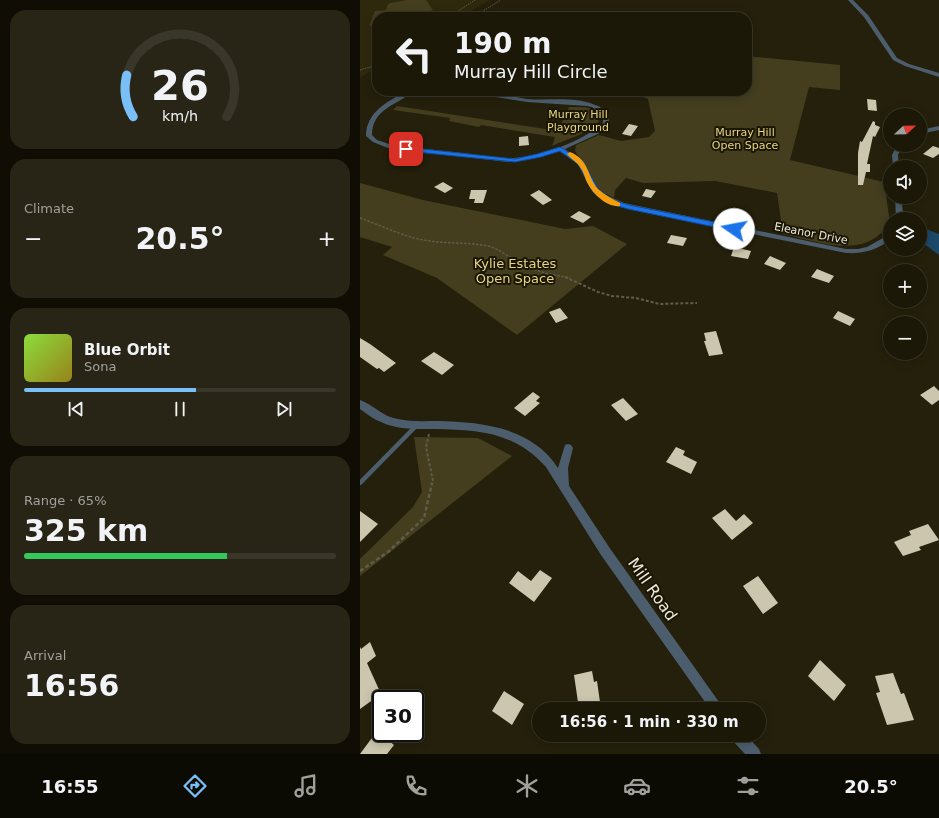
<!DOCTYPE html>
<meta charset="utf-8">
<style>
:root{--surface:#1b1808;--page:#282516;--text:#f1f3f6;--muted:#a0a09c;--line:#393729;--accent:#79bff8}
body{margin:0;font-family:"DejaVu Sans",sans-serif;background:var(--page);color:var(--text);height:100vh;display:flex;flex-direction:column;font-size:15px;white-space:nowrap}
*{box-sizing:border-box;margin:0}
p{font-size:13px;color:var(--muted)}
.icon{flex:none;width:22px;height:22px;fill:none;stroke:currentColor;stroke-width:2;stroke-linecap:round;stroke-linejoin:round}
.map{position:relative;flex:1;overflow:hidden}
.details{display:flex;flex-direction:column;gap:10px;padding:10px;background:#0f0d04;width:360px}
.details>*{flex:none}
.hud{position:absolute;left:12px;top:12px;width:380px;height:84px;border-radius:16px;box-shadow:0 2px 10px #0003,0 0 0 1px var(--line);background:#1b1808;color:var(--text);overflow:hidden}
.needle{width:26px;rotate:68deg}
.controls{position:absolute;left:523px;top:108px;display:grid;gap:8px}
.controls a{display:grid;place-items:center;width:44px;height:44px;border-radius:50%;background:var(--surface);box-shadow:0 2px 10px #0003,0 0 0 1px var(--line);font-size:20px}
.speed{position:absolute;left:12px;top:690px;display:flex;gap:8px;font-size:20px;font-weight:700;text-align:center}
.speed>*{display:grid;place-content:center;width:52px;height:52px;border-radius:50%;background:var(--surface);box-shadow:0 2px 10px #0003,0 0 0 1px var(--line);line-height:1}
.speed .limit{border:2px solid #111;border-radius:6px;background:#fff;color:#111}
.pin{position:absolute;display:grid;place-items:center;width:34px;height:34px;color:#fff;margin:-17px;border-radius:8px;box-shadow:0 2px 6px #0006}
.me{position:absolute;width:44px;margin:-22px;rotate:282deg;stroke-linejoin:round;filter:drop-shadow(0 0 3px #0008)}
.turn{display:flex;align-items:center;gap:14px;height:84px;padding:0 16px;font-size:18px}
.turn .icon{width:52px;height:52px;stroke-width:2.5}
.turn b{display:block;font-size:28px;line-height:34px}
.big{font-size:30px;font-weight:600;line-height:1.1}
.details .widget{flex:1;display:flex;flex-direction:column;justify-content:center;gap:6px;min-width:0;padding:0 14px;border-radius:16px;background:var(--page)}
.details .dial{align-items:center;gap:0}
.dial svg{height:104px;overflow:visible;fill:none;stroke:var(--line);stroke-width:7;stroke-linecap:round;text-anchor:middle}
.dial text{fill:var(--text);stroke:none}
.song{display:flex;align-items:center;gap:12px}
.cover{width:48px;height:48px;border-radius:6px;background:linear-gradient(135deg,hsl(90 70% 55%),hsl(50 70% 35%))}
.played{height:4px;border-radius:2px;background:linear-gradient(90deg,var(--accent) 55%,var(--line) 55%)}
.keys{display:flex;justify-content:space-around;direction:ltr}
.heat{display:flex;justify-content:space-between;align-items:center;font-size:22px;direction:ltr}
.charge{height:6px;border-radius:3px;background:linear-gradient(90deg,#34c759 65%,var(--line) 0)}
.trip{position:absolute;left:172px;top:702px;width:234px;height:40px;border-radius:20px;background:var(--surface);box-shadow:0 2px 10px #0003,0 0 0 1px var(--line);font-weight:600;line-height:40px;text-align:center}
.tab-bar{display:flex;height:64px;justify-content:space-around;align-items:center;background:#0b0a03;color:var(--muted)}
.tab-bar .icon{width:28px;height:28px}
.tab-bar .active{color:var(--accent)}
.tab-bar b{font-size:18px;color:var(--text)}
main{display:flex;flex:1;min-height:0}
.map>svg:first-child{display:block}
.built{fill:#2e280c}
.green{fill:#443e1f}
.water{fill:#1c4869}
.building{fill:#cbc6ad}
.lines{fill:none;stroke-linecap:round;stroke-linejoin:round}
.path-far3{stroke:#605c4a;stroke-width:1;stroke-dasharray:1.5 1;stroke-linecap:butt}
.path-far2{stroke:#605c4a;stroke-width:1.5;stroke-dasharray:2.5 1.5;stroke-linecap:butt}
.path-far1{stroke:#605c4a;stroke-width:2;stroke-dasharray:3 2;stroke-linecap:butt}
.path{stroke:#605c4a;stroke-width:2.5;stroke-dasharray:4 2.5;stroke-linecap:butt}
.service{stroke:#4c5e6d;stroke-width:4.5}
.minor{fill:#4c5e6d;fill-rule:evenodd}
.route{fill:#1a73e8;stroke:#114b97}
.slow{fill:#f59e0b}
.labels{text-anchor:middle;stroke-width:4;stroke-linejoin:round;paint-order:stroke}
.far-park-label{font-size:11px;fill:#e6d582;stroke:#1b1603}
.far-street-label{font-size:11px;fill:#ebe9dc;stroke:#1b1603}
.park-label{font-size:13px;fill:#e6d582;stroke:#1b1603}
.near-street-label{font-size:16px;fill:#ebe9dc;stroke:#1b1603}
</style>
<main>
<section class="details">
<div class="widget dial"><svg viewBox="0 0 100 80">
<path d="M14 69A42 42 0 1 1 86 69"/>
<path d="M14 69A42 42 0 0 1 9 37" stroke="#79bff8"/>
<text x="50" y="56" font-size="32" font-weight="700">26</text>
<text x="50" y="72" font-size="11">km/h</text>
</svg></div>
<div class="widget"><p>Climate</p>
<div class="heat"><a>−</a><b class="big">20.5°</b><a>+</a></div>
</div>
<div class="widget">
<div class="song"><i class="cover"></i><div><b>Blue Orbit</b><p>Sona</p></div></div>
<div class="played"></div>
<div class="keys"><svg class="icon" aria-label="previous" viewBox="0 0 24 24"><path d="M18 5L8 12l10 7zM5 5v14"/></svg><svg class="icon" aria-label="pause" viewBox="0 0 24 24"><path d="M8 5v14M16 5v14"/></svg><svg class="icon" aria-label="next" viewBox="0 0 24 24"><path d="M6 5l10 7-10 7zM19 5v14"/></svg></div>
</div>
<div class="widget"><p>Range · 65%</p><b class="big">325 km</b><div class="charge"></div></div>
<div class="widget"><p>Arrival</p><b class="big">16:56</b></div>
</section>
<div class="map">
<svg width="579" height="754" viewBox="0 0 579 754">
<rect width="100%" height="100%" fill="#24200b"/>
<path class="built" d="M0,0h130l-29,17h-84v51l-17,10z"/>
<path class="green" d="M47,0h19l7,10 -5,2 -1,5h-50v9h-8l6,-15 11,-1 1,-4 3,-3z
M387,56l93,9v25l-31,-3 -19,73 94,22 6,41c-26,38 -70,19 -107,11l-6,-41 -62,-12 -72,2 -17,-5 -11,12 -1,8c-23,-11 -18,-15 -29,-34 -3,-5 -7,-8 -10,-13l1,-6 23,-10 22,6 28,-4 6,-6 -7,-32 -22,-8h121z
M37,106l161,25 11,-24c8,0 33,-2 30,12 0,5 -4,7 -7,9 -13,8 -27,12 -40,18l3,-9 -74,-12 -2,2 -30,-6 1,-3 -57,-8z
M0,183l63,17 142,29 28,-3 34,18 -110,91 -80,-57 -54,-23 9,-8 -32,-10z
M54,437l64,1 34,18 -152,120v-17l53,-52 9,-15z"/>
<path class="water" d="M560,229h6l13,5v21l-19,-14z"/>
<path class="building" d="M507,99l9,1 1,11 -9,-1z
M513,121l2,1v3l5,2 -5,10 -2,-1 -6,28h3v8h-4l-3,13h-5v-32l2,-12 2,1z
M269,124l9,2 -7,10 -9,-2z
M168,136l1,9 -10,1v-9z
M573,146l6,2v6l-6,4 -10,-4z
M83,182l10,6 -8,5 -11,-6z
M286,189l10,2 -5,7 -9,-2z
M111,190h16l-4,13h-9l1,-4h-6z
M179,190l4,3 9,7 -9,5 -13,-10z
M219,211l12,6 -8,6 -13,-6z
M311,235l16,3 -4,8 -16,-3z
M374,247l17,4 -3,8 -17,-3z
M410,256l16,7 -6,7 -16,-6z
M457,269l17,7 -5,7 -18,-6z
M200,308l8,10 -12,5 -7,-11z
M478,311l17,8 -5,7 -17,-8z
M356,331l7,23 -14,2 -5,-15h2l-2,-8z
M0,338l10,6 26,19 -12,9 -5,-4 -2,1 -17,-12z
M74,352l20,13 -12,10 -21,-14z
M574,386l5,5v9l-7,5 -12,-10z
M173,392l7,5 -4,4 4,2 -15,13 -11,-8z
M263,398l15,16 -12,7 -15,-16z
M316,447l9,4 -2,4 14,7 -6,12 -25,-12z
M365,509l11,12 8,-7 9,9 -21,17 -20,-22z
M0,511l18,13 -18,18z
M568,524l11,16 -20,7 2,3 -18,6 -9,-14 17,-7 -2,-4z
M180,570l12,8 -18,24 -25,-19 9,-12 13,10z
M398,576l20,27 -15,11 -20,-28z
M10,642l6,14 -9,7 14,31 -21,15v-62l1,2z
M460,660l26,25 -12,16 -26,-25z
M232,671l2,11 3,-1 4,28h-22l-5,-34z
M533,673l8,21 3,-1 10,27 -27,5 -11,-32 4,-1 -5,-16z
M144,691l20,13 -12,21 -20,-14z
M17,731l17,14 -7,9h-27z"/>
<g class="lines">
<path class="path-far3" d="M89,17l26,-17
M113,17l28,-17
M0,70l17,-5"/>
<path class="path-far2" d="M0,218c23,8 45,20 70,23 19,3 39,1 58,5 12,3 26,15 38,20 14,7 29,9 44,12"/>
<path class="path-far1" d="M205,277l33,15 14,4 24,2 23,6 38,-1
M69,434l-3,13 7,34 -1,3"/>
<path class="path" d="M0,571l28,-19 36,-34 8,-35"/>
<path class="service" d="M0,483l57,-58"/>
<path class="minor" d="M488,0h5l15,15 29,43 12,6 30,9v4l-34,-11 -12,-6 -29,-43z
M47,91h7c-17,14 -42,18 -42,44l5,5 12,4c24,4 49,6 73,9 17,2 34,6 51,5 29,-2 68,-16 90,-35v-8l-11,-8 -5,-1 -60,-4 -38,-6 -17,-5c19,0 37,5 55,8 22,2 48,-3 68,6 5,1 9,5 13,8l1,10 -11,11 -33,15 18,13 11,21 7,10 23,10 222,46h12l9,-2 23,-13v6c-13,10 -27,14 -44,13l-226,-46 -11,-5 -12,-7 -9,-11 -10,-20 -19,-13 -35,9 -16,2 -120,-14 -15,-6 -7,-6c0,-24 22,-35 41,-45z
M579,126v4l-19,4v-4z
M537,145h6l-5,10 1,12h-6l-1,-12z
M535,197h6l3,22h-8z
M0,400c14,5 23,17 38,19 13,3 26,2 40,2 43,1 94,6 120,47l7,-23 3,-1 3,1 2,3 -5,20 1,18 40,61 115,162h-14l-109,-154 -55,-88c-32,-35 -66,-37 -111,-38 -19,0 -37,1 -54,-7 -8,-3 -14,-8 -21,-13z
M370,735h16l13,14 2,5h-16l-13,-14z"/>
</g>
<path class="route" d="M44,147l111,12 22,-5 23,-7 23,14 15,28 15,11 16,5 105,21 4,3 -4,2 -106,-22 -20,-6 -15,-11 -15,-28 -18,-13 -19,6 -26,5 -109,-11 -2,-1z"/>
<path class="slow" d="M210,152c20,8 17,25 28,37 7,6 14,10 22,14v3c-12,2 -27,-12 -32,-22 -3,-5 -4,-12 -8,-17 -3,-5 -9,-8 -13,-13z"/>
<g class="labels">
<g class="far-park-label">
<text x="218" y="118">Murray Hill<tspan x="218" dy="13">Playground</tspan></text>
<text x="385" y="136">Murray Hill<tspan x="385" dy="13">Open Space</tspan></text>
</g>
<g class="far-street-label">
<text transform="translate(451 233) rotate(11)" y="4">Eleanor Drive</text>
</g>
<g class="park-label">
<text x="155" y="268">Kylie Estates<tspan x="155" dy="15">Open Space</tspan></text>
</g>
<g class="near-street-label">
<text transform="translate(293 589) rotate(55)" y="6">Mill Road</text>
</g>
</g>
</svg>
<div class="controls">
<a><svg class="needle" viewBox="-14 -14 28 28"><path d="M0-13l5 13h-10z" fill="#e53935"/><path d="M0 13l5-13h-10z" fill="#a0a09c"/></svg></a>
<a><svg class="icon" aria-label="sound" viewBox="0 0 24 24"><path d="M4 9h4l5-4v14l-5-4H4zM17 9q2 3 0 6"/></svg></a>
<a><svg class="icon" aria-label="layers" viewBox="0 0 24 24"><path d="M12 4l9 5-9 5-9-5zM3 14l9 5 9-5"/></svg></a>
<a>+</a>
<a>−</a>
</div>
<div class="speed"><div class="limit">30</div></div>
<div class="pin" style="left:46px;top:149px;background:#d93025"><svg class="icon" aria-label="arrive" viewBox="0 0 24 24"><path d="M6 21V4h12l-3 4 3 4H6"/></svg></div>
<svg class="me" style="left:374px;top:229px" viewBox="-20 -20 40 40"><circle r="19" fill="#fff"/><path d="M0-13L10 11 0 6-10 11z" fill="#1a73e8"/></svg>
<div class="trip">16:56 · 1 min · 330 m</div>
<div class="hud">
<div class="turn"><svg class="icon" aria-label="left" viewBox="0 0 24 24"><path d="M17 20v-9H6M10 6l-5 5 5 5"/></svg><div><b>190 m</b>Murray Hill Circle</div></div>
</div>
</div>
</main>
<nav class="tab-bar">
<b>16:55</b>
<svg class="icon active" aria-label="directions" viewBox="0 0 24 24"><path d="M12 3l9 9-9 9-9-9zM9 14v-3h6M13 9l2 2-2 2"/></svg>
<svg class="icon" aria-label="music" viewBox="0 0 24 24"><path d="M9 18V5l10-2v13"/><circle cx="6" cy="18" r="3"/><circle cx="16" cy="16" r="3"/></svg>
<svg class="icon" aria-label="phone" viewBox="0 0 24 24"><path d="M5 4h4l2 5-3 2q2 4 5 5l2-3 5 2v4C11 20 4 13 5 4z"/></svg>
<svg class="icon" aria-label="climate" viewBox="0 0 24 24"><path d="M12 3v18M4 7l16 10M4 17L20 7"/></svg>
<svg class="icon" aria-label="car" viewBox="0 0 24 24"><path d="M5 17H2v-5l4-1 3-4h7l3 4 3 1v5h-3M9 17h6M6 11h13"/><circle cx="7" cy="17" r="2"/><circle cx="17" cy="17" r="2"/></svg>
<svg class="icon" aria-label="filters" viewBox="0 0 24 24"><path d="M4 7h16M4 17h16"/><circle cx="9" cy="7" r="2"/><circle cx="15" cy="17" r="2"/></svg>
<b>20.5°</b>
</nav>
